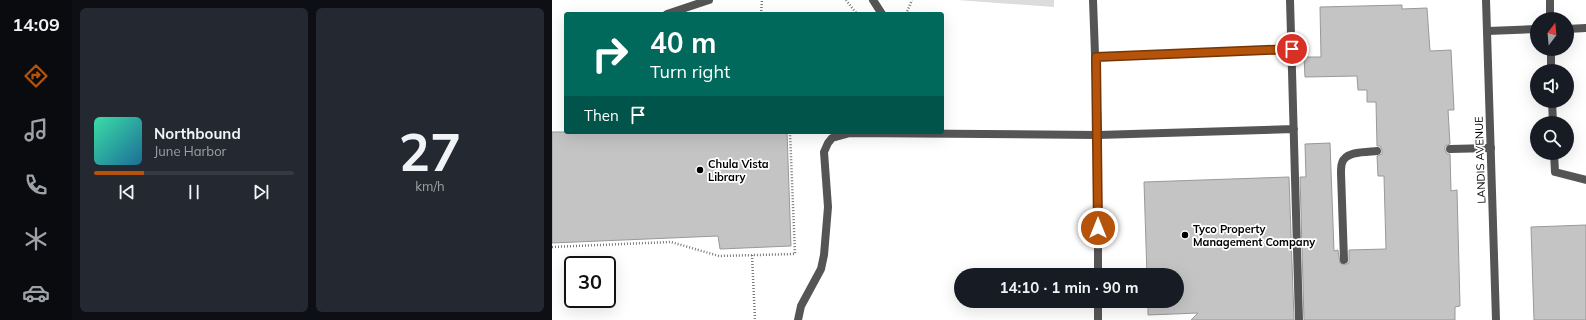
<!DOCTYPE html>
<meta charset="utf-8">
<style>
:root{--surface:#171b24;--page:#242831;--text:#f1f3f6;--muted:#9ea1a6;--line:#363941;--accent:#b45309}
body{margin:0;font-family:Mulish,sans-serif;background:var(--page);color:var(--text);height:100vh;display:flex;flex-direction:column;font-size:15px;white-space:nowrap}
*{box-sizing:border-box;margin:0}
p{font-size:13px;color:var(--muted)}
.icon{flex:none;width:22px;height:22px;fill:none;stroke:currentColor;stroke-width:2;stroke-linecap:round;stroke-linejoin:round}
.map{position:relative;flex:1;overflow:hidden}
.sheet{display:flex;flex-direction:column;gap:8px;padding:8px;background:#0d0f14;width:480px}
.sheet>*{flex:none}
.guide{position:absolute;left:12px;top:12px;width:380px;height:122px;border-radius:4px;box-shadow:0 4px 16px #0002;background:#00695c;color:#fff;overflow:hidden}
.needle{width:26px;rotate:16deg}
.tools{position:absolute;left:978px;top:12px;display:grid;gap:8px}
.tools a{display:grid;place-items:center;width:44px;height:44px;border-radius:50%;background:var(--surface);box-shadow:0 4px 16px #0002;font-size:20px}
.speed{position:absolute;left:12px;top:256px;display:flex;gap:8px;font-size:20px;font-weight:700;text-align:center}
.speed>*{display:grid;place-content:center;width:52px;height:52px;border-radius:50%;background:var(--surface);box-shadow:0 4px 16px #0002;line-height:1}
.speed .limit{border:2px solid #111;border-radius:6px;background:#fff;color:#111}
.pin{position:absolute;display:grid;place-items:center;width:34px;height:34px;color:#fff;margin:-17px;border:2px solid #fff;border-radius:50%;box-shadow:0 1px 4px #0007}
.me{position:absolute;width:44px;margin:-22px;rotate:0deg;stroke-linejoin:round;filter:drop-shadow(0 0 3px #0008)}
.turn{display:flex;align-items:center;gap:14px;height:84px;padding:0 20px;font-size:18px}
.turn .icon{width:52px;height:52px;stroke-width:2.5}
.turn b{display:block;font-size:28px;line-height:34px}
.then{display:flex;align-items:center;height:38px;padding:0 20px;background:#0003;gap:8px;font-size:15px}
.sheet .widget{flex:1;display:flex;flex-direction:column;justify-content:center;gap:6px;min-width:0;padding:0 14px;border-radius:6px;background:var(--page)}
.sheet .dial{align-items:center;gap:0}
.dial b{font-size:52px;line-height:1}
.song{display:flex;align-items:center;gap:12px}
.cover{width:48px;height:48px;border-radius:6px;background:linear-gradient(135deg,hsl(160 70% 55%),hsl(200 70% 35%))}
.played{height:4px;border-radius:2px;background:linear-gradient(90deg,var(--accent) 25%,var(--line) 25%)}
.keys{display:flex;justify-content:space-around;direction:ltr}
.sheet .tiles{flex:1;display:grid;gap:8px;grid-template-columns:repeat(2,1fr)}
.trip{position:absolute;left:402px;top:268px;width:230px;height:40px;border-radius:20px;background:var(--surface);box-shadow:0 4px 16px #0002;font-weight:700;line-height:40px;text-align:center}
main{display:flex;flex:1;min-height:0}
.menu{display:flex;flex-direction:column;width:72px;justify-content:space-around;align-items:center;background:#090b0e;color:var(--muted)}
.menu .icon{width:28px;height:28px}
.menu .current{color:var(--accent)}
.menu b{font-size:18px;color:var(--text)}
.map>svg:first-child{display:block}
.green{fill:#dcdcdc}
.building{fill:#c4c4c4;stroke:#999}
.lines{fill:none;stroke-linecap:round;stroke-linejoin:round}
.path{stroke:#777;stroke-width:2.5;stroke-dasharray:1 2;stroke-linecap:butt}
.lane{stroke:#555;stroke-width:8}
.street{stroke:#555;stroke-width:8}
.route-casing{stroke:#753606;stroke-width:10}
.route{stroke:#b45309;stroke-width:7}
.poi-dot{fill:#000;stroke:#fff;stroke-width:1.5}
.labels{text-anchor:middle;stroke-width:3.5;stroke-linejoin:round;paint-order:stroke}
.street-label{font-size:11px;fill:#000;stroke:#fff}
.poi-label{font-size:11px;font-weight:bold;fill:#000;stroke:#fff;text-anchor:start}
</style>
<main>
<nav class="menu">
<b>14:09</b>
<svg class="icon current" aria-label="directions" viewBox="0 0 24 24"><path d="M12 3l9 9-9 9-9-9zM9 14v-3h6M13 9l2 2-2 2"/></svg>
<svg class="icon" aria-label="music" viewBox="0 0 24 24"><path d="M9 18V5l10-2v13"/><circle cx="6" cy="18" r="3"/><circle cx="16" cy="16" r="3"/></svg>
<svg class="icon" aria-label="phone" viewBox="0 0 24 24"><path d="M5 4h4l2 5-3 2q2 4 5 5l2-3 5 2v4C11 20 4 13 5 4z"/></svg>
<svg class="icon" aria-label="climate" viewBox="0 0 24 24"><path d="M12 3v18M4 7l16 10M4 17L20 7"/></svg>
<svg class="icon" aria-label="car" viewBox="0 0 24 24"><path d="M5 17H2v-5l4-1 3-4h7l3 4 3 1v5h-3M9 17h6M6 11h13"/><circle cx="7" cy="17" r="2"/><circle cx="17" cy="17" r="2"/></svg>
</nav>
<section class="sheet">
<div class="tiles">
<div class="widget">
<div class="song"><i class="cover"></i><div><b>Northbound</b><p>June Harbor</p></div></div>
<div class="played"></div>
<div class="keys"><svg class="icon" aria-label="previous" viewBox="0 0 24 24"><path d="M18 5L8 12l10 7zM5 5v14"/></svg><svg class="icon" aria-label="pause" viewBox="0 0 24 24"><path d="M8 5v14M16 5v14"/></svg><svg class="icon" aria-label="next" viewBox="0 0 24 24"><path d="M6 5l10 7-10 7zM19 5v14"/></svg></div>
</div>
<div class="widget dial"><b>27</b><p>km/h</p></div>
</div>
</section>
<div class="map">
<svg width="1034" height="320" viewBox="0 0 1034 320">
<rect width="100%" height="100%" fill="#fff"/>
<path class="green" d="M405,0h97v7z"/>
<path class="building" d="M850,5v4l25,-1 3,43 21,-1 3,60h-6l2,34 -5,2v4l2,4h3l1,37 6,-1 3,116 -5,1v13h-151l-4,-143h6l-1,-33 25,-1 4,108 4,-1 2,13 4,2 5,-2v-13l37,-1 -2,-73h-6l-1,-20 5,-2v-4l-2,-4h-3l-1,-44h-9v-12h-9l-1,-14 -52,1 -1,-20h17l-1,-50z
M0,132h235l4,114 -71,3 -2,-13 -166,7z
M737,177l5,143h-103l7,-7 -50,2v-14h29v-26h-30l-3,-93z
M1034,225v95h-52l-3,-93z"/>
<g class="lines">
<path class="path" d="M294,0l11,14
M209,14l1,-14
M354,14l6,-14
M0,247l119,-5 48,14 76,-2 -5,-122
M200,255l3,65"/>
<path class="lane" d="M321,0l9,14
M738,0l9,320
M998,0v19
M115,14l42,-14
M1015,29l19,-1
M936,31l49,-2
M999,49v22
M544,57l196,-8
M1000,101l1,22
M898,149l41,-1
M1002,153l1,19 31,8
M792,260l-3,-87c0,-4 0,-7 1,-10 3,-12 25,-11 35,-12
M246,320l3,-14 20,-37 3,-14 4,-48 -4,-55 4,-9 4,-5 18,-5 248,2 196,-6"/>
<path class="street" d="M541,0l5,135v140
M934,0l10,320
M546,301v19"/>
</g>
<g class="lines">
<g class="route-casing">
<path id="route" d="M546,228l-2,-171 196,-8"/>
</g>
<use href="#route" class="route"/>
</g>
<g class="poi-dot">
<circle cx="148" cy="170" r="4"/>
<circle cx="633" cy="235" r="4"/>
</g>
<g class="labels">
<g class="street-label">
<text transform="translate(928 160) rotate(-92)" y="4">LANDIS AVENUE</text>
</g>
<g class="poi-label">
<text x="156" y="168">Chula Vista<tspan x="156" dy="13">Library</tspan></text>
<text x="641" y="233">Tyco Property<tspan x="641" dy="13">Management Company</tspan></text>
</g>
</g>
</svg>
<div class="tools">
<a><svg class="needle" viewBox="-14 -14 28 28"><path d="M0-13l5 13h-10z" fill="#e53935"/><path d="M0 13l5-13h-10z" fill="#9ea1a6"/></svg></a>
<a><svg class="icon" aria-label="sound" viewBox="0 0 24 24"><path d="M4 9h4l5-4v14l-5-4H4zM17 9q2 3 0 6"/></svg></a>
<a><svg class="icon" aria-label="search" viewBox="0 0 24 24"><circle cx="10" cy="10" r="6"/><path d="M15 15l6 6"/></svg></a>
</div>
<div class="speed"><div class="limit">30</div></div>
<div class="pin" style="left:740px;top:49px;background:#d93025"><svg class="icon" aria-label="arrive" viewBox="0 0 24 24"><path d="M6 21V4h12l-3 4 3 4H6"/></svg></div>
<svg class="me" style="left:546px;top:228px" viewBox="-20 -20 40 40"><circle r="17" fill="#b45309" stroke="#fff" stroke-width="3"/><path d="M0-11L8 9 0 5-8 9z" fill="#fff"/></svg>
<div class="trip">14:10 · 1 min · 90 m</div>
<div class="guide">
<div class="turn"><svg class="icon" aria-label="right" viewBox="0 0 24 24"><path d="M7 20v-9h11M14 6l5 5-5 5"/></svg><div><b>40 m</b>Turn right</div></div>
<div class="then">Then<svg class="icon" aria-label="arrive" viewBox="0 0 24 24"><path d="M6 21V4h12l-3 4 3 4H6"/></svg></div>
</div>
</div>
</main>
